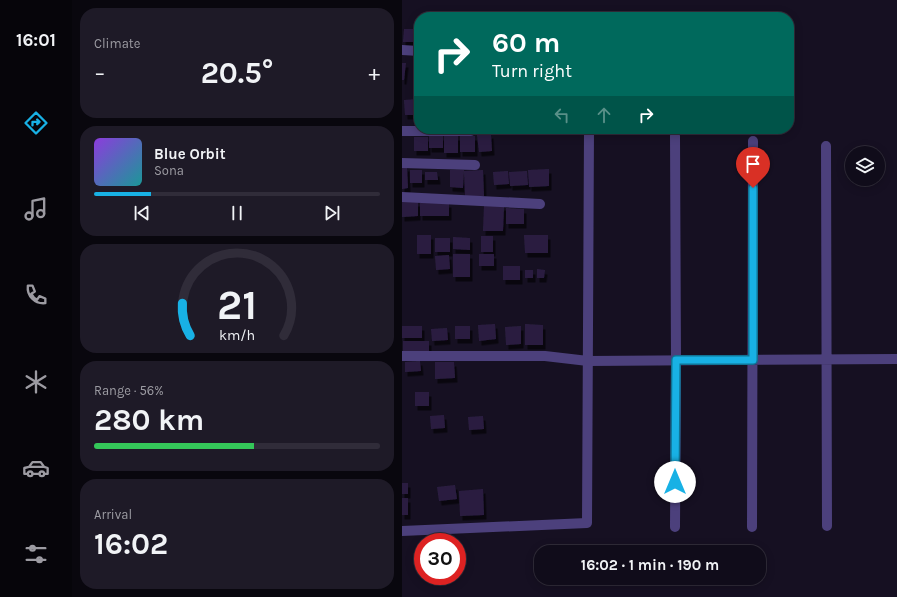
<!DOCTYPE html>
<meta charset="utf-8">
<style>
:root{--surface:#100c1a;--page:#1e1a27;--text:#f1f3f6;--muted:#9c9ba2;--line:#302c39;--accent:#18b1e5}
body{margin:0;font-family:Karla,sans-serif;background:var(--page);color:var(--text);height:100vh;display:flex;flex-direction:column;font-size:15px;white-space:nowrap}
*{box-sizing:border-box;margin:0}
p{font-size:13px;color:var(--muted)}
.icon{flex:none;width:22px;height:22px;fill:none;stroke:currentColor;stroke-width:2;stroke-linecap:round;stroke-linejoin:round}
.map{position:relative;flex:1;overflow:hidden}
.drawer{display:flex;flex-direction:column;gap:8px;padding:8px;background:#09070e;width:330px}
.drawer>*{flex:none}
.banner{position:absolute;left:12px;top:12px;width:380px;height:122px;border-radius:16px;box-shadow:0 2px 10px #0003,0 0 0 1px var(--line);background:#00695c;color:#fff;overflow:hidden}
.buttons{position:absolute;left:443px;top:146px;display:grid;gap:8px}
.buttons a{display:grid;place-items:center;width:40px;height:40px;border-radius:50%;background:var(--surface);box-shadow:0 2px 10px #0003,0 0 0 1px var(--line);font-size:20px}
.speed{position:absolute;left:12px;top:533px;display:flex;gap:8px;font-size:20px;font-weight:700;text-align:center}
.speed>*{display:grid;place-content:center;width:52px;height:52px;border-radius:50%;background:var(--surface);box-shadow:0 2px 10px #0003,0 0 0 1px var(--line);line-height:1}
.speed .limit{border:6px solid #d22;background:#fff;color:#111}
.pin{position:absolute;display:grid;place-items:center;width:34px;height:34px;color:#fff;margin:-41px -17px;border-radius:50% 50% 50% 0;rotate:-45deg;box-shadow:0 0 4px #0007}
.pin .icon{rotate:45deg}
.me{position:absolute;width:44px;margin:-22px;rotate:0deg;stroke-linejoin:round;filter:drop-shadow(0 0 3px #0008)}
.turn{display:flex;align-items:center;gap:14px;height:84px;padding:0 12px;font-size:18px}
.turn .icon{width:52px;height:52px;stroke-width:2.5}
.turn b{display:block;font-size:28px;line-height:34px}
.lanes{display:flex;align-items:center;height:38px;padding:0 12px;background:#0003;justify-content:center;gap:20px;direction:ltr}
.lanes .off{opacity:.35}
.big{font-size:30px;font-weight:700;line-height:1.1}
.drawer .tile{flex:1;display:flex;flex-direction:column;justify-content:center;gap:6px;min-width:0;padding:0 14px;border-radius:16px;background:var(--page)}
.drawer .dial{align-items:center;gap:0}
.dial svg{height:104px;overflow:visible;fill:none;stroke:var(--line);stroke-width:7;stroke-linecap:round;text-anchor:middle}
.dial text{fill:var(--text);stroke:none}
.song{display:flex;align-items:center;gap:12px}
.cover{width:48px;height:48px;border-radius:6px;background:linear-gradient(135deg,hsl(270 70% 55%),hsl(180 70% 35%))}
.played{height:4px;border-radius:2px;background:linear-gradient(90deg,var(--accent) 20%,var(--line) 20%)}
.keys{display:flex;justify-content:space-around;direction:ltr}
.heat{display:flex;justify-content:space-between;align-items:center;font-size:22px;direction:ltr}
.charge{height:6px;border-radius:3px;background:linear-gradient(90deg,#34c759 56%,var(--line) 0)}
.trip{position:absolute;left:132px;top:545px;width:232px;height:40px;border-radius:16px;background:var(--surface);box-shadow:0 2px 10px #0003,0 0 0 1px var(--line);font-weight:700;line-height:40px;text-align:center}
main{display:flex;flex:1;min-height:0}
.dock{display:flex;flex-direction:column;width:72px;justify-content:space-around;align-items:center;background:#06050a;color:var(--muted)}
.dock .icon{width:28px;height:28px}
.dock .current{color:var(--accent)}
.dock b{font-size:18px;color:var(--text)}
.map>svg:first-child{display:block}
.building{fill:#2b1e41;filter:url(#shadow)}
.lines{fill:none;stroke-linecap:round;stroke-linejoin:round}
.street{stroke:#4c407c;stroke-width:10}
.route-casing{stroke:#107395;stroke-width:10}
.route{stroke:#18b1e5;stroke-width:7}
</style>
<main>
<nav class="dock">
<b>16:01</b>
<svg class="icon current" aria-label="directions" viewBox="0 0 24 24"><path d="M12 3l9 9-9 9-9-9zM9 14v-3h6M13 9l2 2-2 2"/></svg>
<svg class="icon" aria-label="music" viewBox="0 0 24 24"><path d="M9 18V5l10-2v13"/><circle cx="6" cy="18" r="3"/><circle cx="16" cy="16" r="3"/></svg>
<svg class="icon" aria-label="phone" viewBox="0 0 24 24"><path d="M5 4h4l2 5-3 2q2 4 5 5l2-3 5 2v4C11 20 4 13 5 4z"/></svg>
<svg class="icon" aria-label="climate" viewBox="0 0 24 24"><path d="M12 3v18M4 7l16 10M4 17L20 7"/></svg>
<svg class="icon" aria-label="car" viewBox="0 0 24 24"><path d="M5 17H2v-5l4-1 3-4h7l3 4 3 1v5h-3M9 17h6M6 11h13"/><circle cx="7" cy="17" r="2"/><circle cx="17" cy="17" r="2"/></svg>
<svg class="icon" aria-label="filters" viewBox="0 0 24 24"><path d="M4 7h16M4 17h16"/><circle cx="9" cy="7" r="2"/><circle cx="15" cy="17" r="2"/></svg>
</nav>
<section class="drawer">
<div class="tile"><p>Climate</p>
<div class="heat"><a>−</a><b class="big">20.5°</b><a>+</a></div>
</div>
<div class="tile">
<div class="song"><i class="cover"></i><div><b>Blue Orbit</b><p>Sona</p></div></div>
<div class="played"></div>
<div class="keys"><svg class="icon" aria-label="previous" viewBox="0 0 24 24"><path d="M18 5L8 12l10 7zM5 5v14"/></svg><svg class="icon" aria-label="pause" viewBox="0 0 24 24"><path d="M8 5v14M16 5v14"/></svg><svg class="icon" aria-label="next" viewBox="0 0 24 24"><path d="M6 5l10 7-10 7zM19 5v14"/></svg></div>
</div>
<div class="tile dial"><svg viewBox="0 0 100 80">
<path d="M14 69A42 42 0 1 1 86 69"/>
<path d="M14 69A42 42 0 0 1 8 44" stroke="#18b1e5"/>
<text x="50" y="56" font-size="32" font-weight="700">21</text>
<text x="50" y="72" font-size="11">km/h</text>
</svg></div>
<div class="tile"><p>Range · 56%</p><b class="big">280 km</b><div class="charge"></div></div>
<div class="tile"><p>Arrival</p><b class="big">16:02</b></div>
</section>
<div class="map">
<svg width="495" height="597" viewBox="0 0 495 597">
<defs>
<filter id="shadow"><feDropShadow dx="2.5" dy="4.5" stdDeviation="0" flood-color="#0009"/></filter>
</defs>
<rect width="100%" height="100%" fill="#161022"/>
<path class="building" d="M2,29h15v13h-16z
M0,63h4l-2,17h-2z
M17,99v16h-14l-1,-15z
M89,134l1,17 -13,1 -2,-17z
M27,136h14v12h-14z
M42,136h14v17h-14z
M58,136h15v16h-15z
M12,137h14v14h-14z
M0,167h5l1,21 -6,1z
M147,169v17l-20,1 -1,-17z
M8,170h12v13h-12z
M48,170h14l-1,18 -13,-1z
M81,170l1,26h-19l-1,-25z
M106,171l1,13 -15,1 -1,-13z
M125,171l1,14 -18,1 -1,-14z
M23,172h12l1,8h-13z
M0,202h16v14l-16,1z
M18,203h29v13h-29z
M82,205l20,1 -1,25h-20z
M104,208l18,1v15h-18z
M15,235h14v19h-14z
M122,235h24v18h-23z
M79,236h12v16h-12z
M51,237l17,1v12l-17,-1z
M33,238h15v14h-15z
M51,254h17v23h-17z
M77,254h15v12h-15z
M47,255l1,14 -14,1 -1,-14z
M101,266h17v14h-17z
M135,269l8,1 -1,8h-7z
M123,270h8v8h-8z
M93,324l1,15 -17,2 -1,-16z
M123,324l18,1v20h-18z
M0,326h20v12h-20z
M53,326h15v13h-15z
M119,326v18l-15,1 -1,-18z
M45,328l1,12 -16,1 -1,-12z
M1,341h26v12l-26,-1z
M18,361l1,10 -16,1v-10z
M33,362h19l1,16 -20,1z
M13,392h14v14h-14z
M42,415l1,13 -14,1 -1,-13z
M81,416l1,13 -15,1 -1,-13z
M0,483h6v11h-6z
M53,485l2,14 -18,2 -2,-14z
M81,489l1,26 -24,1 -1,-25z
M0,498h6v17h-6z"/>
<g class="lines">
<path class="street" d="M0,50l17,1
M0,131h69
M273,136l1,224 -1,167
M424,146l1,380
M0,163l73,2
M0,197l138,7
M0,356h143l43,5 309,-2
M350,527l1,-386
M0,531l185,-8 2,-392"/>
</g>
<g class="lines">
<g class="route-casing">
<path id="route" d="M273,482l1,-122h77v-172"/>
</g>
<use href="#route" class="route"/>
</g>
</svg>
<div class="buttons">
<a><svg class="icon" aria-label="layers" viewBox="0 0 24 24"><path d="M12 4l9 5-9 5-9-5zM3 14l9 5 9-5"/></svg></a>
</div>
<div class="speed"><div class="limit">30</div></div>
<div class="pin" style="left:351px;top:188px;background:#d93025"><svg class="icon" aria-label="arrive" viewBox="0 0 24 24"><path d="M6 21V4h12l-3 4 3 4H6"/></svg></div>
<svg class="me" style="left:273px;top:482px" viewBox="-20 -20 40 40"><circle r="19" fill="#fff"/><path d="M0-13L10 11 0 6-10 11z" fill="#18b1e5"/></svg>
<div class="trip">16:02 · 1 min · 190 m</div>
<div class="banner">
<div class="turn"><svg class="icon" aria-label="right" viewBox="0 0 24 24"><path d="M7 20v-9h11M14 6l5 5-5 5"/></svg><div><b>60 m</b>Turn right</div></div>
<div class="lanes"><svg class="icon off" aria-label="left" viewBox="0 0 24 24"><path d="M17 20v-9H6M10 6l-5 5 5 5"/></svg><svg class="icon off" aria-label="ahead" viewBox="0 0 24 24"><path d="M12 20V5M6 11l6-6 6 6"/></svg><svg class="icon" aria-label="right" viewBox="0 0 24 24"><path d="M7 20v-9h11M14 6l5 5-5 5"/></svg></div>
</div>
</div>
</main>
